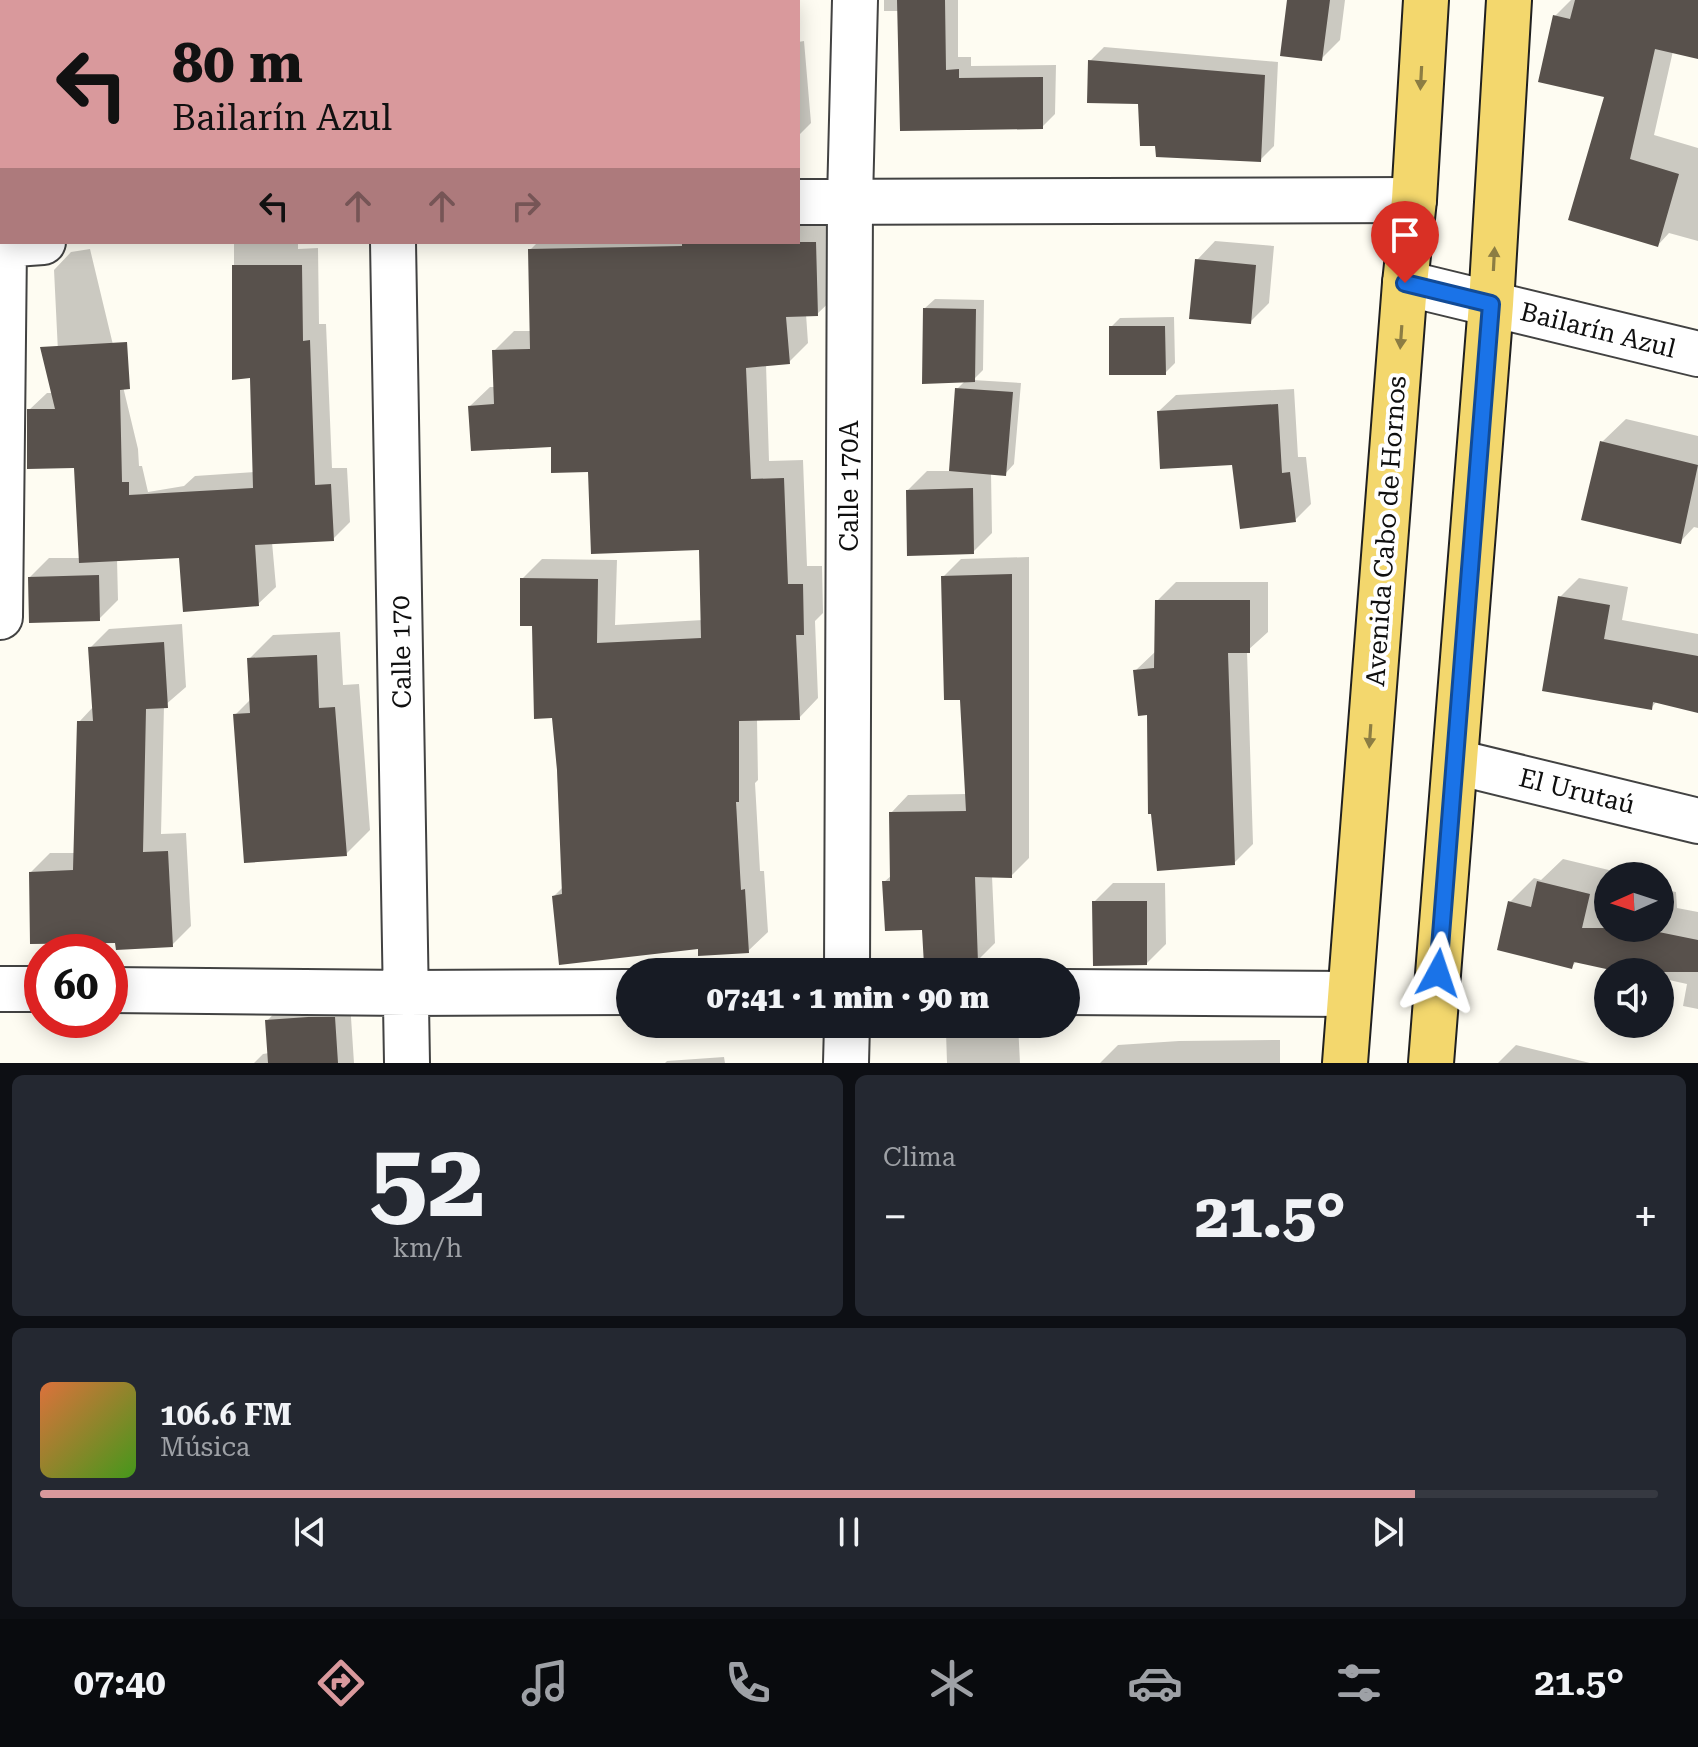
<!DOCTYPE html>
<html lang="es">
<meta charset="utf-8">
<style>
:root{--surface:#171b24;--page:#242831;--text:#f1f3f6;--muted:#9ea1a6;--line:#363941;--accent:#d9999c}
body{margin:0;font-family:"Roboto Serif",serif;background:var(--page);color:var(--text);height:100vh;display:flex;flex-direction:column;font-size:30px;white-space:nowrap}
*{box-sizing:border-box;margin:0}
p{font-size:26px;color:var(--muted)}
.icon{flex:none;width:44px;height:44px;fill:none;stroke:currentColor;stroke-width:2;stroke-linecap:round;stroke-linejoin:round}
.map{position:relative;height:1063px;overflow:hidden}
.sheet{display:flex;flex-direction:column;gap:12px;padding:12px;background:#0d0f14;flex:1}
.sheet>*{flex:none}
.top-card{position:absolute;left:0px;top:0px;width:800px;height:244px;box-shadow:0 4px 20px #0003;background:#d9999c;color:#111;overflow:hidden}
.needle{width:52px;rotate:267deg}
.tools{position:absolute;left:1594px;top:862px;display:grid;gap:16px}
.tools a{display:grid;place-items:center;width:80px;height:80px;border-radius:50%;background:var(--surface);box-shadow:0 4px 20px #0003;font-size:40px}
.speed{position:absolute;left:24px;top:934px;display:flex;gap:16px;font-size:40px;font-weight:700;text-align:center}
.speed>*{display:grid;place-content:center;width:104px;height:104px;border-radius:50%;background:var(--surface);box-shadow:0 4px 20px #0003;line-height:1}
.speed .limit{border:12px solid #d22;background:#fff;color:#111}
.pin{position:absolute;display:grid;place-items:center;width:68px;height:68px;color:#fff;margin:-82px -34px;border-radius:50% 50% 50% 0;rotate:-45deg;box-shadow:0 0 8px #0007}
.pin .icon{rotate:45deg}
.me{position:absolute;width:88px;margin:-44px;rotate:5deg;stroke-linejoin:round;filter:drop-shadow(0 0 6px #0008)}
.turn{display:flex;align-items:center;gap:28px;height:168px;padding:0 40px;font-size:36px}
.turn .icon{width:104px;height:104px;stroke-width:2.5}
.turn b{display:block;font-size:56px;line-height:68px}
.lanes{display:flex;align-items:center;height:76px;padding:0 40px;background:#0003;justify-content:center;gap:40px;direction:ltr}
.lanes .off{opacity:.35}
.big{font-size:60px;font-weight:800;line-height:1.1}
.sheet .widget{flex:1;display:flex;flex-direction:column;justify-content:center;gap:12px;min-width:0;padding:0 28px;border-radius:12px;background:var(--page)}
.sheet .dial{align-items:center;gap:0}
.dial b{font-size:104px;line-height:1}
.song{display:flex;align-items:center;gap:24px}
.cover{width:96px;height:96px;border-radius:12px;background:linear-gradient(135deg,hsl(20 70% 55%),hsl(100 70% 35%))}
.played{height:8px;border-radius:4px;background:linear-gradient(90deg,var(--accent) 85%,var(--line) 85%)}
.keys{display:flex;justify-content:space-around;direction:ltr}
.heat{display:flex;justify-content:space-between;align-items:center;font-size:44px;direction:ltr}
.sheet .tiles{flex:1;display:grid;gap:12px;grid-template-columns:1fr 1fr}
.widget:last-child{grid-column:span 2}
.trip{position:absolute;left:616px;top:958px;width:464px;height:80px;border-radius:40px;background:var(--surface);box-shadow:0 4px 20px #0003;font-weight:800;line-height:80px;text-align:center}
.tab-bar{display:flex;height:128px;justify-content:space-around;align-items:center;background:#090b0e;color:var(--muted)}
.tab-bar .icon{width:56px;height:56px}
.tab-bar .active{color:var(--accent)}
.tab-bar b{font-size:36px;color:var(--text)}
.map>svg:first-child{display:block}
.shadow{fill:#0003}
.building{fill:#58514c}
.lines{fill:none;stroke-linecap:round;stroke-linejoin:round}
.street-casing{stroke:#424242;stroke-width:48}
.primary-casing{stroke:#202020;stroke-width:48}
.street{stroke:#fff;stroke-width:44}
.primary{stroke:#f3d76d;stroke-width:44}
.oneway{fill:#8c7d43}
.route-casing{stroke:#114b97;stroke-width:20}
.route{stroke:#1a73e8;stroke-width:14}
.labels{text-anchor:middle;stroke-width:8;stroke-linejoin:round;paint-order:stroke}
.street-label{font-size:26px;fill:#0f0f0f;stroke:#fff}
</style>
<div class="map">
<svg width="1698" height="1063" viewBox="0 0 1698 1063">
<rect width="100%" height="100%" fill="#fefcf2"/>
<path class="shadow" d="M703,0h60v2h-60z
M884,0h74v57h13v9l85,-1 -1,49 -13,13 -140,2 -3,-118h-15z
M1289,0h56l-5,40 -19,19z
M1571,0h127v57l-25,-6 -19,84 44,13v93l-29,-8 -11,12 -51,-149 -52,-80z
M804,41l7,82 -13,13v-94z
M1104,47l174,15 -4,84 -14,14 -103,-16 -17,-42 -50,-41z
M2,92v87l-2,-8z
M834,208l3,87 -20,19h-11l2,29 -19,19 -23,2 3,97 34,-1 4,106h15l1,47 -8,8 3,77 -19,20 -42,1 1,61 -3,3 5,88h4l4,61 -20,19 -48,-5 -146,-50 10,-10 -10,-170 -32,-137 20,-20 75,1 -2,65 88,-5 -2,-72 -148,-103 -83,-39 20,-19h5l-1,-36 20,-20h18l-2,-81 8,-8h260v-33z
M1215,241l59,5 -5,57 -19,19 -53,-62z
M234,242h64v7l20,-1 1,76h7l6,144h15l3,54 -17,17 -61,3 4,45 -18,17 -77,-48 -64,3 1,41 -19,19 -69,-42 19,-19h31l-4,-92 -47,-56 18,-17h13l-6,-123 17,-18 19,-3 48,200 1,17h3l6,26 36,-6 11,-10 60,-4 -3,-96 -18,2z
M935,299l49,1 -1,70 -10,10 48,3 -7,81 -9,10 -14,-2 1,61 -19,19 -65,-62 19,-19h24l6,-82 9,-9 -41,-72z
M1174,317l1,46 -10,10 -54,-46 9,-9z
M1294,389l4,68h8l5,47 -16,16 -61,-57 -75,-52 17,-16z
M1626,419l72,17v92l-4,-1 -14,15 -78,-100z
M1029,557v301l-18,18h-19l3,67 -18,18 -53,-33 -40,-46 8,-7 -1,-62 17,-18 59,-1 -5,-96 -19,-121 18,-18z
M1579,578l49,9 -6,33 76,14v77l-41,-10 -6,7 -91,-111z
M1176,582h92v50l-21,19 6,193 -19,19 -85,-150 -14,-42 21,-20 1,-50z
M182,624l4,63 -22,19 -3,128 25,-1 5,93 -19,19 -55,-4 -86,-69 19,-19h25l4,-131 15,-16 -4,-58 19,-19z
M340,632l3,53 16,-1 11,146 -24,24 -111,-139 16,-16 -2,-40 24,-24z
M1563,859l50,12 -2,5h-3v52h52v-39l16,3 1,16 21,4v97l-15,-3 4,-22 -27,-6v-6h-30l-53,-11 -5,5 -62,-64 24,-24 7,2z
M1113,883h52l1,61 -19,19 -53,-61z
M350,1002l4,61h-100l9,-9 6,-1 -2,-32 16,-17z
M953,1024h65l2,39h-73l-1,-31z
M1280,1040v23h-180l18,-18 61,-4z
M1516,1045l74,18h-92z
M724,1057l1,6h-60l2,-2z"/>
<path class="building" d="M897,0h48l1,70 13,-1v9l84,-1v52l-143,2z
M1287,0h43l-8,61 -42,-5z
M1575,0h123v59l-43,-10 -25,110 49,15 -21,73 -90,-27 36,-123 -66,-15 15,-67 17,4z
M1088,60l177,15 -4,87 -105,-5 -1,-11h-15l-2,-42 -51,-1z
M682,242h134l2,74 -32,1 4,47 -44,4 5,111 33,-1 4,106h15l1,51h-8l4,85 -61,1v81h-3l5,88 4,-1 4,64 -51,3v-7l-139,16 -7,-69 10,-2 -5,-124 -5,-52 -18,1 -2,-93h-12v-48l78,1 -1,64 104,-5 -2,-88 -108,4 -3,-82 -37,1v-26l-80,4 -3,-45 26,-2 -2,-54 38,-1 -2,-100 154,-3z
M1195,259l61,6 -5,59 -62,-5z
M232,265h70l1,76 7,-1 5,145 16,-1 3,57 -79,4 4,61 -76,6 -4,-54 -100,5 -5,-95 -47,1v-60h28l-15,-62 87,-5 3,47 -10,1 2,92h7v13l124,-7 -3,-110 -18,2z
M923,308l53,1 -1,73 -53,2z
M1109,326h56l1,49h-57z
M955,388l58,4 -7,84 -57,-5z
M1278,404l4,69 8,-1 6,50 -56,7 -8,-64 -72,4 -3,-58z
M1600,441l98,24 -17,79 -100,-24z
M973,488l1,66 -67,2 -1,-66z
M1012,574v304l-37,-1 3,86 -54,2 -2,-35 -37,1 -3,-50h8l-1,-69 77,-1 -6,-111h-16l-3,-124z
M99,575l1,46 -71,2 -1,-46z
M1558,596l52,9 -6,34 94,17v57l-45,-11 -1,8 -110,-19z
M1155,600h95v53h-22l7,212 -78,6 -6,-57h-3l-1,-99 -9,1 -5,-46 21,-2z
M164,642l4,66 -22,1 -3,143 25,-1 5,96 -57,3 -1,-7 -85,1 -1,-72 44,-2 4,-149h16l-5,-74z
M317,655l2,53 16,-1 12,149 -103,7 -11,-149 17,-1 -3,-55z
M1537,881l53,13 -8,34h57l59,12v32h-78l-46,-10 -2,7 -75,-19 11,-49 23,6z
M1092,901h55v64l-54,1z
M308,1017h27l3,46h-70l-3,-43z"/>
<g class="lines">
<g class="street-casing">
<path id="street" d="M798,202l616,-2
M393,242l14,821
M0,245l43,-3
M1405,283l293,71
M0,617l4,-372
M1456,762l242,59
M847,972l3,-772 5,-200
M0,989h42
M110,990l297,3 223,-1
M1066,992l284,2
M846,1063l1,-39"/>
</g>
<g class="primary-casing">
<path id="primary" d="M1345,1063l60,-780 9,-83 12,-200
M1431,1063l60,-759 18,-304"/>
</g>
<use href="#street" class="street"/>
<use href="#primary" class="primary"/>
</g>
<defs><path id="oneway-solid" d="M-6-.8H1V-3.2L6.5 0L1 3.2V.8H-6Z" transform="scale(2)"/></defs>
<g class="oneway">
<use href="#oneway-solid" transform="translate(1421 78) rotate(93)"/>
<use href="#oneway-solid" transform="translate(1494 259) rotate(-87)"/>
<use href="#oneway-solid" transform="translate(1401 337) rotate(94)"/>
<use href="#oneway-solid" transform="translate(1370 736) rotate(94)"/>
</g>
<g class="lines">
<g class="route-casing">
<path id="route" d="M1405,283l86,21 -53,669"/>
</g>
<use href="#route" class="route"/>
</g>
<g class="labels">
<g class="street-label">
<text transform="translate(1598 330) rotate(14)" y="9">Bailarín Azul</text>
<text transform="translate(849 486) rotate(-90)" y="9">Calle 170A</text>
<text transform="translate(1386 531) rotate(-86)" y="9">Avenida Cabo de Hornos</text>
<text transform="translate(401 652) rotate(-91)" y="9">Calle 170</text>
<text transform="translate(1577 791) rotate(14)" y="9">El Urutaú</text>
</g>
</g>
</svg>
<div class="tools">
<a><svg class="needle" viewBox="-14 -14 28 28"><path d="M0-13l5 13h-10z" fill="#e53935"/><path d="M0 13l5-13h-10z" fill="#9ea1a6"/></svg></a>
<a><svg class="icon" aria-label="sound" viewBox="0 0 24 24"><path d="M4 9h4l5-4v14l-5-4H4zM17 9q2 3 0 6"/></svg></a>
</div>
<div class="speed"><div class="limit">60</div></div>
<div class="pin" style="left:1405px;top:283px;background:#d93025"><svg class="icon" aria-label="arrive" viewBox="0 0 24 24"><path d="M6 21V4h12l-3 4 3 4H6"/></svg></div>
<svg class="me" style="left:1438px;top:973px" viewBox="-20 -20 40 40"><path d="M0-17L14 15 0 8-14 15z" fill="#1a73e8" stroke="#fff" stroke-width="4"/></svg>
<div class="trip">07:41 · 1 min · 90 m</div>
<div class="top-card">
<div class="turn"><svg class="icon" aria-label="left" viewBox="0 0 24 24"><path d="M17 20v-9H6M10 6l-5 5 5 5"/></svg><div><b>80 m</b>Bailarín Azul</div></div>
<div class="lanes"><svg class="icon" aria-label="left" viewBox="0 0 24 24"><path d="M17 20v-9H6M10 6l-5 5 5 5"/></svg><svg class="icon off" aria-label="ahead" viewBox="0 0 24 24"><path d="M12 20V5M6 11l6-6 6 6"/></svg><svg class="icon off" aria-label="ahead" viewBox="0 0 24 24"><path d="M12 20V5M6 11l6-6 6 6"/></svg><svg class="icon off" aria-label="right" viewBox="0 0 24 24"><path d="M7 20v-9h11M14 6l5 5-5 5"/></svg></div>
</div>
</div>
<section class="sheet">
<div class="tiles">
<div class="widget dial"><b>52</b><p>km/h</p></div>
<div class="widget"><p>Clima</p>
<div class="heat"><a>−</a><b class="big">21.5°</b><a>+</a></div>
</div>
<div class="widget">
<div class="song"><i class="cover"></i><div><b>106.6 FM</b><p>Música</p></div></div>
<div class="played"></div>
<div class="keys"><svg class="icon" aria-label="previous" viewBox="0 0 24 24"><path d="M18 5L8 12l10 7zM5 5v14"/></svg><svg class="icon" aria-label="pause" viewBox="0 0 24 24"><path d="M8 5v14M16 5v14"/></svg><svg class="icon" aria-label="next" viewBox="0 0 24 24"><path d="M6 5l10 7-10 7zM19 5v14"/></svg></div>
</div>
</div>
</section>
<nav class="tab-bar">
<b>07:40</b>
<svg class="icon active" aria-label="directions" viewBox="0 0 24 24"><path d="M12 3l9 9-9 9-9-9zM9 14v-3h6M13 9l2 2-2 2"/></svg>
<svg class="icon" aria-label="music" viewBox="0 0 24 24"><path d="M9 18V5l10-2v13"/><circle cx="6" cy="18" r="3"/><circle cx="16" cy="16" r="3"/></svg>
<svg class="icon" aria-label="phone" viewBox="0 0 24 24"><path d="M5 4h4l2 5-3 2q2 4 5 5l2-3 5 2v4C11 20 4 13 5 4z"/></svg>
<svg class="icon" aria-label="climate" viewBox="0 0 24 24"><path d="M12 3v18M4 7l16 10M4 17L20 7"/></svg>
<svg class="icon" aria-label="car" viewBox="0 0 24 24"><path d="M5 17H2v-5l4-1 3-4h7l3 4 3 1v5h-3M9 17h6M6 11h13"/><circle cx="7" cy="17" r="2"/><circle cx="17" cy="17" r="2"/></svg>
<svg class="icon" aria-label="filters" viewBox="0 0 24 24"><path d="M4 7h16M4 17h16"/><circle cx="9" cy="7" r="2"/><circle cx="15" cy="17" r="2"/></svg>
<b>21.5°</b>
</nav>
